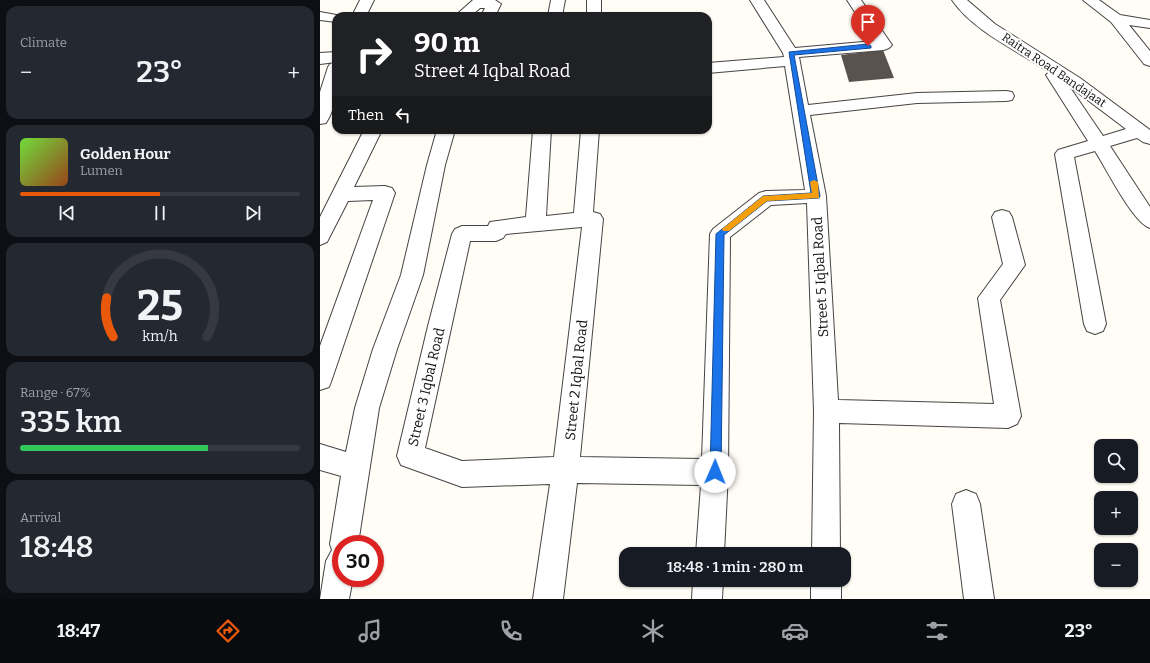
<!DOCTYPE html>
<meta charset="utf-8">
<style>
:root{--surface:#171b24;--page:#242831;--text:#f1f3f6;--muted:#9ea1a6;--line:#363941;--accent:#ea580c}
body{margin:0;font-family:Bitter,serif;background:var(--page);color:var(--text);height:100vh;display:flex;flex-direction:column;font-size:15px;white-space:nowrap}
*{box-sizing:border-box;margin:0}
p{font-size:13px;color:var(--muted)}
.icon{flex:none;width:22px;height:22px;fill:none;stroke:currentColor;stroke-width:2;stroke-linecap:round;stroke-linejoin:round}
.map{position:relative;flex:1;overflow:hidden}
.panel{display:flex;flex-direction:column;gap:6px;padding:6px;background:#0d0f14;width:320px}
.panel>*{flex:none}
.top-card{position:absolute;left:12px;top:12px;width:380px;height:122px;border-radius:12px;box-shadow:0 1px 3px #0004;background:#202124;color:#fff;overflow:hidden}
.fabs{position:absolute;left:774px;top:439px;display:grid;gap:8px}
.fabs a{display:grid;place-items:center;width:44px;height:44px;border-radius:8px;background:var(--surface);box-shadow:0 1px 3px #0004;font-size:20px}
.speed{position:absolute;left:12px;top:535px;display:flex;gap:8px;font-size:20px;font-weight:700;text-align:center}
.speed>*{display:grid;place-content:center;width:52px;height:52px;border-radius:50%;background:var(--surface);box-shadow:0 1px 3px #0004;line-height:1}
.speed .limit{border:6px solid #d22;background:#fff;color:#111}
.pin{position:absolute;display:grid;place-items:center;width:34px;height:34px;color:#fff;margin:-41px -17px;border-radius:50% 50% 50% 0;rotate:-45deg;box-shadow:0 0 4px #0007}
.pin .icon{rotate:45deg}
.me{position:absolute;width:44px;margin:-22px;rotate:1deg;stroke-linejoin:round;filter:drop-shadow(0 0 3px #0008)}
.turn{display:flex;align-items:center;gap:14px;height:84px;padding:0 16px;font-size:18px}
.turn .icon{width:52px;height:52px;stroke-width:2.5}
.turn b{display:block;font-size:28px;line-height:34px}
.then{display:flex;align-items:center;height:38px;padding:0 16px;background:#0003;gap:8px;font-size:15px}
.big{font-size:30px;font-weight:600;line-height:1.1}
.panel .widget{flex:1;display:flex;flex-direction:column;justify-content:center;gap:6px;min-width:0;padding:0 14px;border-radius:12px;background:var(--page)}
.panel .dial{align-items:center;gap:0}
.dial svg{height:104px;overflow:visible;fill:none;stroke:var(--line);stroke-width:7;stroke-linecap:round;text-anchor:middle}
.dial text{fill:var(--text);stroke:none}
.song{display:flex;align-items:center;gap:12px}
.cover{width:48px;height:48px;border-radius:6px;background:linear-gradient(135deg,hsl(100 70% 55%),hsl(20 70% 35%))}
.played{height:4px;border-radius:2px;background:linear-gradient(90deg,var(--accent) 50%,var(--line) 50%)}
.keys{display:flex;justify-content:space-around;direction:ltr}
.heat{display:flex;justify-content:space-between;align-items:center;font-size:22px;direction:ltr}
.charge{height:6px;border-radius:3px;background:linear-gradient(90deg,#34c759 67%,var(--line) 0)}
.trip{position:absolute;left:299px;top:547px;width:232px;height:40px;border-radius:12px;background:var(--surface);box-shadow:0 1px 3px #0004;font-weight:600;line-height:40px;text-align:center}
.tabs{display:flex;height:64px;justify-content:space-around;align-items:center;background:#090b0e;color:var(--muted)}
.tabs .icon{width:28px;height:28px}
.tabs .selected{color:var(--accent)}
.tabs b{font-size:18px;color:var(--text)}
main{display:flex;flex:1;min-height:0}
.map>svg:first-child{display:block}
.building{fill:#5a524d}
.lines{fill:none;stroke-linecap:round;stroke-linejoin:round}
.minor-casing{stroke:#444;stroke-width:2}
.minor{fill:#fff;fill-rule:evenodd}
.route{fill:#1a73e8;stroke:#114b97}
.slow{fill:#f59e0b}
.labels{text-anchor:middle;stroke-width:4;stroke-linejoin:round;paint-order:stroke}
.far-street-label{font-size:12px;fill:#111;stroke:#fff}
.street-label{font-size:14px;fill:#111;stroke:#fff}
</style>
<main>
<section class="panel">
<div class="widget"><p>Climate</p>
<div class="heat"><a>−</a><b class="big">23°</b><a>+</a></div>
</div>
<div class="widget">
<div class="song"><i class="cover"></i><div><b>Golden Hour</b><p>Lumen</p></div></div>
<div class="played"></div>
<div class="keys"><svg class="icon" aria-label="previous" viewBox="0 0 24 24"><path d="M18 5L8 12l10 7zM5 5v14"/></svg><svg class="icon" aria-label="pause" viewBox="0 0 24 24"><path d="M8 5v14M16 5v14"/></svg><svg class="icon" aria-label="next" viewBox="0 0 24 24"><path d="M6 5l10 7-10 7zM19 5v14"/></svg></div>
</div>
<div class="widget dial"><svg viewBox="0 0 100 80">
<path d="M14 69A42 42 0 1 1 86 69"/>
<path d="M14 69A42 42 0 0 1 9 39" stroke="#ea580c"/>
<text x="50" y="56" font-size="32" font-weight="700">25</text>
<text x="50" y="72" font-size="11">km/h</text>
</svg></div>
<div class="widget"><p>Range · 67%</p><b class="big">335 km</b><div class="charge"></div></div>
<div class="widget"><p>Arrival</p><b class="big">18:48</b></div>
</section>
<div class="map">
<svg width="830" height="599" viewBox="0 0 830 599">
<rect width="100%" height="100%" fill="#fffdf5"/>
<path class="building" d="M563,50l11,28 -45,4 -8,-27z"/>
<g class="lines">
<g class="minor-casing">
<path id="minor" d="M40,0h14l-8,16h-14z
M153,0h22l6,4 -6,12h-14l4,-8h-5l-9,8h-16z
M231,0h14l-3,16h-14z
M267,0h14v16h-14z
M430,0h14l31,48 79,-7 -27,-41h14l31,45 -3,3 -5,2 -85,7 9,48 109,-12 89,-2 6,1 2,4 -2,4 -6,1 -89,2 -107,12 16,81 12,204 156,4 -16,-106 25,-34 -11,-47 3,-5 7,-2 7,2 3,5 13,48 -25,35 21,116 -4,8 -9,4 -169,-5 1,131h-28l2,-143 -7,-208 -36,2 -41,32 -2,235 -4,82h-28l5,-69 -124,-2 -14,116h-30l17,-115 -88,3 -61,-22 -4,-9 31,-130 24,-92 3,-5 7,-3h26l2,-4 36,-5 7,-87h18l-5,86 28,-3 7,-83h18l-6,82 7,2 3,5 -23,238 122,2 8,-225 3,-5 46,-36 7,-2 39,-1 -20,-124 -77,7v-10l76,-6 -1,-4zM262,227l-28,230 -92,4 -37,-13 45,-207h26l7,-3 3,-4z
M632,0h15l28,24 85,54 70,52v14l-7,-2 -6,-4 -27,8 40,61v21c-17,-5 -44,-60 -55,-77l-21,6 32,167 -3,7 -8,3 -8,-3 -3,-7 -29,-170 3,-4 30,-9 -42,-66 3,-3c-32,-22 -75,-40 -97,-72zM749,86l57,43 -23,7z
M763,0h16l21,15 30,5v8l-21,-3 21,26v15l-6,-2 -33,-42z
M0,12l22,4h-6v6l-16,-2z
M16,52v10l-16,2v-11z
M16,62c0,20 2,43 -10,61l-6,1v-32l8,-25 2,-3z
M44,130h18l-28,57 31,-1 7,2 3,5 -63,186 -3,8 -9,3v-44l53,-146 -25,1 -21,41 -7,3v-28z
M117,130h18l-10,35 -22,110 -26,74 -18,59 -21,136h-17v34h12l-4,21h-29l6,-38 6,-11 -2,-6 11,-68 -21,-6v-26l26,8 9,-44 18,-59 28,-74 26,-110z
M646,490l10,4 4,10 14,95h-30l-12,-95 4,-10z
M373,580h30l-1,19h-30z
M491,580h30v19h-30z"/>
</g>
<use href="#minor" class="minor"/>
</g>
<path class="route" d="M548,44l3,2v2l-77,7 26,141 -1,2 -52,3 -43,34 -3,237 -2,4 -4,2 -4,-2 -1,-4 6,-238 47,-38 48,-3 -22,-141z"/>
<path class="slow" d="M494,180l4,2 1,16 -52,3 -38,30h-6l-1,-2 41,-33 49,-3 -2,-11z"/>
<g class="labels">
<g class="far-street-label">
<text transform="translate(734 70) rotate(34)" y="4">Raitra Road Bandajaat</text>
</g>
<g class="street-label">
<text transform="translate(500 277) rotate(-93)" y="5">Street 5 Iqbal Road</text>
<text transform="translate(256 380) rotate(-84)" y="5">Street 2 Iqbal Road</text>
<text transform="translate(106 387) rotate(-77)" y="5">Street 3 Iqbal Road</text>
</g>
</g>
</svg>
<div class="fabs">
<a><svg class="icon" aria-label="search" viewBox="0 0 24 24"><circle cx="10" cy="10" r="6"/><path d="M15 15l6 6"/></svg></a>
<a>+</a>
<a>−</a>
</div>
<div class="speed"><div class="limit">30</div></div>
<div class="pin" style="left:548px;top:46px;background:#d93025"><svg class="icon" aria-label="arrive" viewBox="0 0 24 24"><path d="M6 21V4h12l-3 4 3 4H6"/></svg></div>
<svg class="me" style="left:395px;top:472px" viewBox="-20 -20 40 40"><circle r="19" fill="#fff"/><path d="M0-13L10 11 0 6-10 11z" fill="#1a73e8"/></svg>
<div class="trip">18:48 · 1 min · 280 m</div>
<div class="top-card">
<div class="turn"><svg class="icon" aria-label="right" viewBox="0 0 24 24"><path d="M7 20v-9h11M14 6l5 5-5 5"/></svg><div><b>90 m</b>Street 4 Iqbal Road</div></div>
<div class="then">Then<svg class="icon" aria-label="left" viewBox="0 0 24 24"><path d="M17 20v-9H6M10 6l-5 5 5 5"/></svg></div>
</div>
</div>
</main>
<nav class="tabs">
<b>18:47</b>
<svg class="icon selected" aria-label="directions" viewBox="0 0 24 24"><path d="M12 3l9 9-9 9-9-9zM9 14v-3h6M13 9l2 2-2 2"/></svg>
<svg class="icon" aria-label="music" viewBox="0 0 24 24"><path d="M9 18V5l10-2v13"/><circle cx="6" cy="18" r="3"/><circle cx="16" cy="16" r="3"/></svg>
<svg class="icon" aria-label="phone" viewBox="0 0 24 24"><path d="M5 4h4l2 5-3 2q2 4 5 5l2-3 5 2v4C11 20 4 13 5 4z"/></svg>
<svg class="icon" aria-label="climate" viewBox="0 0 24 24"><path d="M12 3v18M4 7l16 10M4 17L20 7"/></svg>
<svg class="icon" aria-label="car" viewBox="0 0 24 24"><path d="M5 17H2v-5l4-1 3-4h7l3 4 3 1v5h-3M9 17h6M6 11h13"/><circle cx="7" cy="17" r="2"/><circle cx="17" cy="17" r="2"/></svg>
<svg class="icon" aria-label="filters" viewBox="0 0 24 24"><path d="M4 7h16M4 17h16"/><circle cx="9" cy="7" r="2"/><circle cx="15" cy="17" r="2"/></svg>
<b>23°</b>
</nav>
